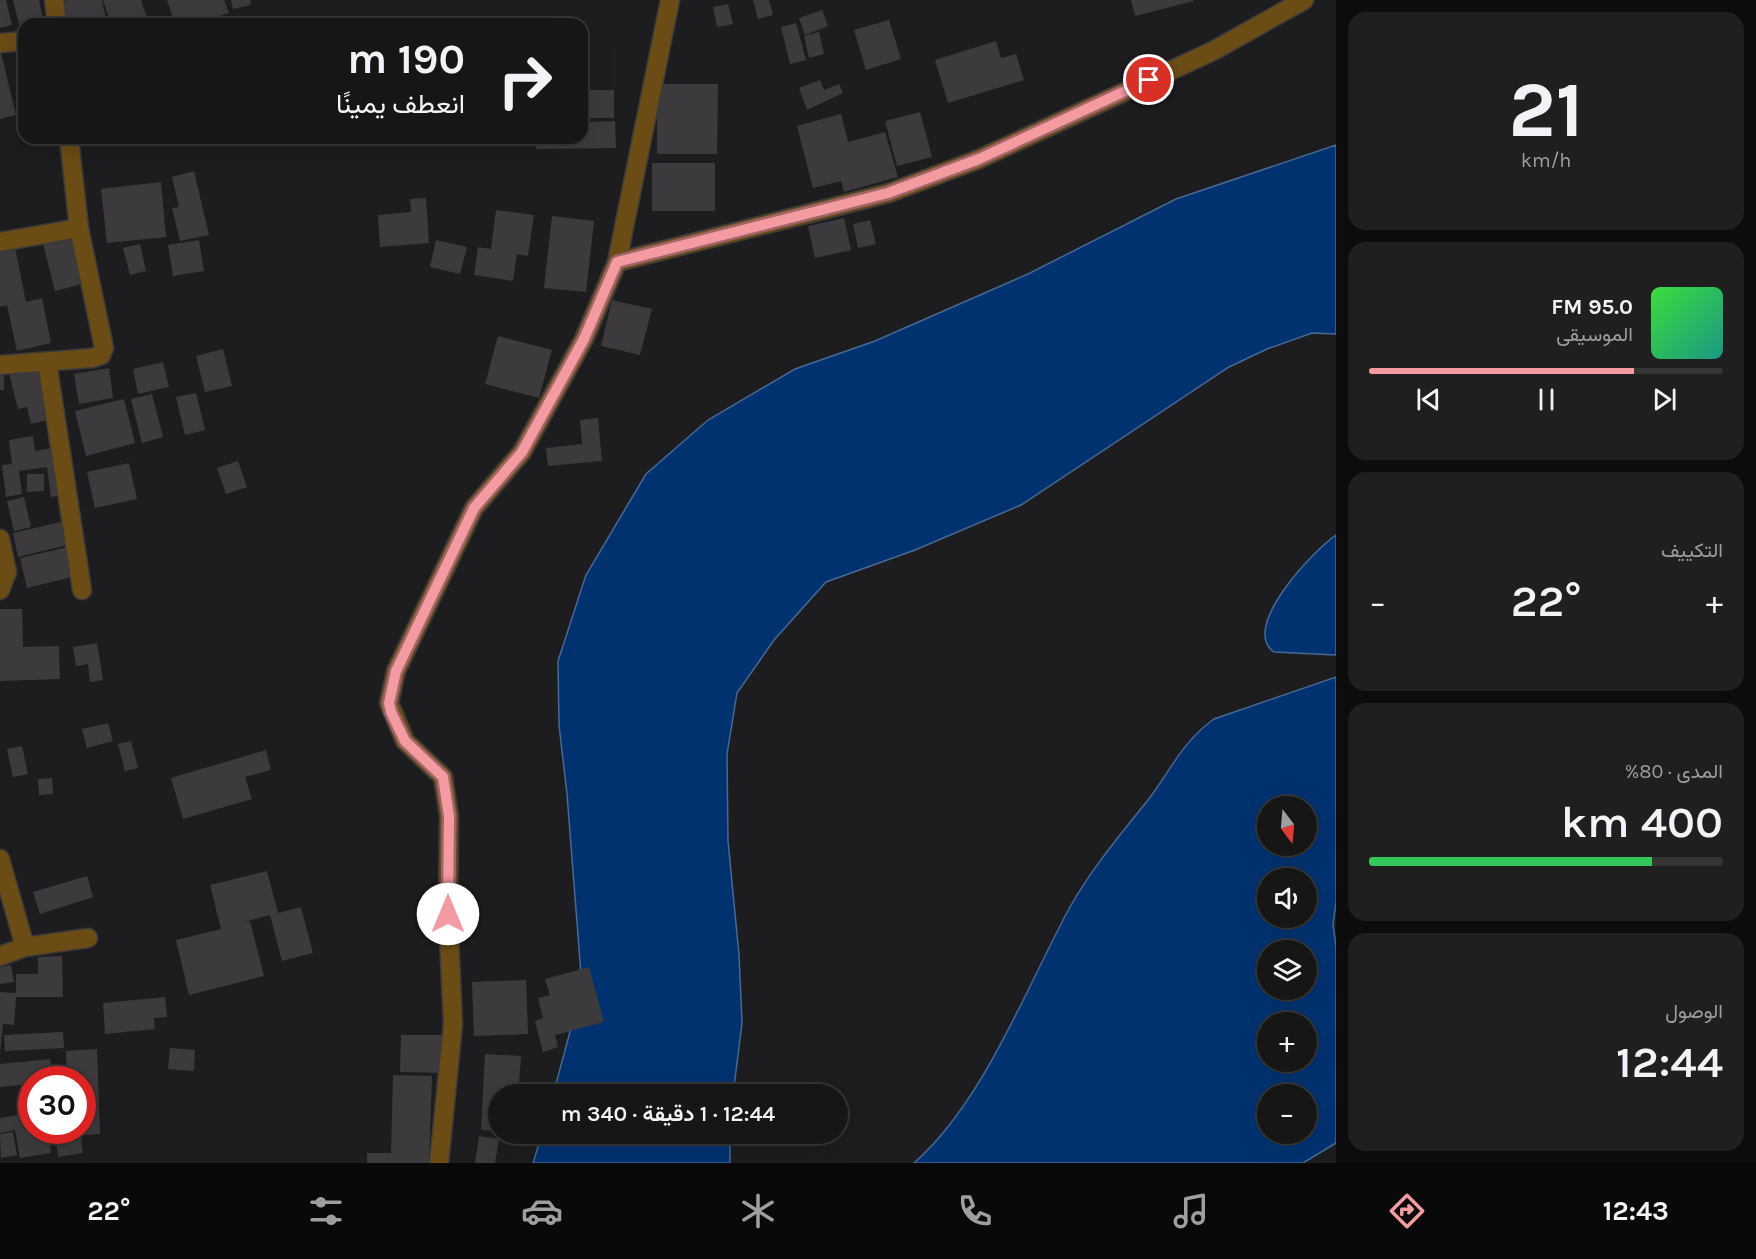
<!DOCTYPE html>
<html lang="ar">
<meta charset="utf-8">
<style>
:root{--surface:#161617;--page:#1f1f20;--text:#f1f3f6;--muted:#9e9fa1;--line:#353536;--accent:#f49aa1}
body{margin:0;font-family:Karla,Vazirmatn,sans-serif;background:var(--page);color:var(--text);direction:rtl;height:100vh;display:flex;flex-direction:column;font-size:22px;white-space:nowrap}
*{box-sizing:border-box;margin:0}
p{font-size:20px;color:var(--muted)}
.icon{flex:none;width:33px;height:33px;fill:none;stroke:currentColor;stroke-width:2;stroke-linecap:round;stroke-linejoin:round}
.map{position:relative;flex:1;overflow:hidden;direction:ltr}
.drawer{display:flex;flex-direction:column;gap:12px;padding:12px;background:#0c0c0d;width:420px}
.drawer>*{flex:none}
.banner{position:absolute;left:18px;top:18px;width:570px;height:126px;border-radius:18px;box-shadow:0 6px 24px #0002,0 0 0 2px var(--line);direction:rtl;background:#161617;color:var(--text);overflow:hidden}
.needle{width:39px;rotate:164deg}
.tools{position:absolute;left:1257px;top:796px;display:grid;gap:12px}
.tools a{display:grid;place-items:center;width:60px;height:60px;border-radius:50%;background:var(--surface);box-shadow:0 6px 24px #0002,0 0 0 2px var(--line);font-size:30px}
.speed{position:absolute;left:18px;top:1066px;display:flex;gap:12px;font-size:30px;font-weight:700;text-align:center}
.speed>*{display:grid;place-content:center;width:78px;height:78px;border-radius:50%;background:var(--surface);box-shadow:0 6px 24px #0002,0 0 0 2px var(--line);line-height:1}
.speed .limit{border:9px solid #d22;background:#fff;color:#111}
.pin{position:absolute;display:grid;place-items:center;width:51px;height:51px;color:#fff;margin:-26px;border:3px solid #fff;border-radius:50%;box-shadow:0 2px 6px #0007}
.me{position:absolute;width:66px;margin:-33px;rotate:0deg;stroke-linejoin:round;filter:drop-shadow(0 0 4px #0008)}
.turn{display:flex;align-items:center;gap:21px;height:126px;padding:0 24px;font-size:27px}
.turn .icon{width:78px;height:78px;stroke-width:2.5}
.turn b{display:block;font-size:42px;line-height:51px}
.big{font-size:45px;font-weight:600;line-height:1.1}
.drawer .tile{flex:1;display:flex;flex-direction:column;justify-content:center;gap:9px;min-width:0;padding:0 21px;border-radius:18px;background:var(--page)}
.drawer .dial{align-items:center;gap:0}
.dial b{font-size:78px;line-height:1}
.song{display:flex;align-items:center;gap:18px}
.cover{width:72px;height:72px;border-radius:9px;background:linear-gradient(135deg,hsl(120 70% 55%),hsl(170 70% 35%))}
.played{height:6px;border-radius:3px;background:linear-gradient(90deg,var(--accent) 75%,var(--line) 75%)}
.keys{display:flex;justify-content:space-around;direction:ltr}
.heat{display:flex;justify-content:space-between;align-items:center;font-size:33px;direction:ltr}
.charge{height:9px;border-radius:4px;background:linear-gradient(90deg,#34c759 80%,var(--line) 0)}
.trip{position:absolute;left:488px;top:1084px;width:360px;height:60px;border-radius:30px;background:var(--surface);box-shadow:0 6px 24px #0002,0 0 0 2px var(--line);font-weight:600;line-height:60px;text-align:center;direction:rtl}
.menu{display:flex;height:96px;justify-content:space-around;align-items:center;background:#090909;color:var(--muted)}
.menu .icon{width:42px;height:42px}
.menu .current{color:var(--accent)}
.menu b{font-size:27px;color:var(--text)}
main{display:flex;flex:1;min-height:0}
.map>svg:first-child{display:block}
.water{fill:#003270;stroke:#466995;stroke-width:1.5;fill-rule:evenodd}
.building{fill:#3c3a3d}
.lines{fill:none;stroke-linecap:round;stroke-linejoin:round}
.street-casing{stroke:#3a3a3c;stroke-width:21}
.street{stroke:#6a4c14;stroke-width:18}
.route-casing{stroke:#9f6469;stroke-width:15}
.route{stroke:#f49aa1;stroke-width:10}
</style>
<main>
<section class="drawer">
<div class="tile dial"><b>21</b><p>km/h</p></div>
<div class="tile">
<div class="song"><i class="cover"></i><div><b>95.0 FM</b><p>الموسيقى</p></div></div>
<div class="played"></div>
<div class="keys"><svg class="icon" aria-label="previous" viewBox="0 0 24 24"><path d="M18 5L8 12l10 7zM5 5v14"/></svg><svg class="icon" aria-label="pause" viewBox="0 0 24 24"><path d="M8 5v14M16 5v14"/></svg><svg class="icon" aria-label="next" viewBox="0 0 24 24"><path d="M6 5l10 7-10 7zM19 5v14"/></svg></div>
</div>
<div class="tile"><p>التكييف</p>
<div class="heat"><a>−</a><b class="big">22°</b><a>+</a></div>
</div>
<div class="tile"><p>المدى · 80%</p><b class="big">400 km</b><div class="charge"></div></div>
<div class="tile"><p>الوصول</p><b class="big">12:44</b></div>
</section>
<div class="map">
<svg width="1336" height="1163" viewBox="0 0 1336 1163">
<rect width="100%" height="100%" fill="#1d1d1f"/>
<path class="water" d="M1336,145v189l-24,-1 -45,16 -38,18 -208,138 -106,45 -89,32 -52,58 -37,53 -10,61 1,87 11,114 3,68 -9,72h-180l29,-108 -15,-193 -8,-69 -1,-64 28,-86 60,-101 62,-54 87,-51 80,-28 153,-67 148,-75z
M1336,535v120l-62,-3c-35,-24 41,-103 62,-117z
M1336,677v225l-3,23 3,21v197l-33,20h-389c69,-60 112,-175 156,-256 22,-39 50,-72 78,-107 23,-30 34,-58 66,-81zM1268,807h38v39h-38zM1268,879h38v39h-38zM1268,951h38v39h-38zM1268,1023h38v39h-38zM1268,1095h38v39h-38z
M542,1134h188v29h-197z"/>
<path class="building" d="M0,0h6l6,25 -12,3z
M13,0h26l4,19 -24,5z
M69,0h33l5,24h-43l-5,-22z
M103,0h38l8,24h-38z
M167,0h57l5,13 -34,11h-20z
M231,0h19l1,5 -18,4z
M753,0h16l4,15 -15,4z
M1131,0h62l1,1 -59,15z
M728,4l5,20 -16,3 -4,-20z
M822,10l6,16 -23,9 -6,-17z
M889,20l12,39 -35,11 -12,-40z
M796,23l10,37 -16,4 -9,-37z
M819,32l5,22 -15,4 -5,-22z
M996,41l5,17 15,-4 8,26 -76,23 -13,-43z
M0,48l16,67 -16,4z
M820,80l4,10 15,-6 4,9 -36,17 -8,-22z
M657,84h61l-1,70h-60z
M582,90h32v28h-32z
M920,112l12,45 -35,9 -12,-45z
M841,114l7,28 37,-10 13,45 -54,15 -3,-11 -28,7 -16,-62z
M615,121l1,27 -80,1v-11h46v-16z
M652,163h63v48h-63z
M194,171l15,64 -29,6 -8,-33 7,-1 -7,-30z
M161,182l5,55 -59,6 -6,-54z
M426,198l3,45 -49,4 -2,-32 33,-3 -1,-13z
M496,210l38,5 -6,41 -11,-2 -4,27 -39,-6 4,-28 13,2z
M552,216l42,5 -8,71 -42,-4z
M844,218l7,32 -36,8 -7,-32z
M870,220l6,24 -18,4 -5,-24z
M77,235l12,47 -34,9 -12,-47z
M199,240l5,31 -31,5 -5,-31z
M436,240l31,7 -7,27 -30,-7z
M140,244l6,27 -16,4 -7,-27z
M15,247l11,55 16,-4 9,45 -34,8 -10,-46 -7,2v-57z
M612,300l40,9 -12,46 -39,-9z
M498,336l54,14 -13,48 -54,-14z
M223,349l9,37 -27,6 -9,-36z
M163,362l6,25 -31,7 -5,-25z
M47,364l13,53 -29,7 -4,-17 -9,2 -9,-36z
M109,368l4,30 -34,6 -5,-30z
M0,369h4v21h-4z
M196,393l9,37 -20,5 -9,-38z
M152,394l11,43 -21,6 -11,-44z
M124,399l11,44 -49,13 -11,-45z
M598,418l4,43 -54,5 -2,-18 36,-4 -2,-24z
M33,436l2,15 29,-5 6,48 -19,3 -4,-30 -28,4 3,23 -16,3 -4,-32 10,-1 -3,-24z
M238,461l9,26 -21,7 -9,-26z
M129,463l8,36 -42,9 -8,-36z
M27,474h17v17l-17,1z
M24,497l7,30 -17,4 -7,-30z
M74,519l5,23 -61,15 -5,-24z
M77,545l7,29 -57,14 -7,-30z
M0,609h22l1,38 36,-1 1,33 -60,2z
M97,643l6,37 -13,2 -2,-18 -12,2 -3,-19z
M108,723l5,18 -26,7 -5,-19z
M131,741l7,27 -13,3 -7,-27z
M22,746l6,28 -15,3 -6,-28z
M266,750l5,20 -26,7 7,22 -69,20 -12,-41z
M52,778l1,16 -14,1 -1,-16z
M267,871l11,42 23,-6 12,46 -31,8 -12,-46 -30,8 10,-2 14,55 -75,19 -13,-55 45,-11 -11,-44z
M87,876l6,21 -53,17 -7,-22z
M62,956l1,41h-47l-2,28 -11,-1 -3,29v-61l16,1v-19h22v-17z
M11,965l3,17 -14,2v-17z
M589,967l15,55 -49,13 3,12 -15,5 -8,-31 8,-3 -5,-20 12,-3 -5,-16z
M526,980l2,54 -54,2 -2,-54z
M165,997l2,20 -13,1 1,11 -50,5 -2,-31z
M63,1032l1,16 -59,3 -1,-16z
M401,1035h44l-1,38 -44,-1z
M170,1048l25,2 -1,21 -26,-2z
M97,1049l3,85 -29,2v-5h11v-51h-15l-1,-29z
M485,1054l36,2 -3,39h-20v36l-17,-1z
M50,1059l2,21h-20v4l-32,3v-23z
M393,1075l39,1 -3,87h-62v-10h24z
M32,1113v18h16l3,22 -31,5 -5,-28 -15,3v-15z
M13,1132l4,23 -16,3 -1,-24z
M479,1136l20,3 -4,24h-20z
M81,1138l2,15 -25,4 -2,-16z"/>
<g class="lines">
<g class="street-casing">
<path id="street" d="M54,0l3,24
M0,43l24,-2
M0,242l79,-14
M617,262l272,-69 90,-34 234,-108 91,-51
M47,362l35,228
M0,365l92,-7 9,-3 3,-7 -25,-120 -10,-90
M0,539l7,33 -7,18
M0,859l25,88
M0,956l25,-9 63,-9
M439,1163l14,-139 -5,-110 1,-98 -6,-39 -38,-36 -16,-38 7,-32 78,-163 48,-56 62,-113 33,-77 53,-262"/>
</g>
<use href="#street" class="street"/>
</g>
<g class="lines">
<g class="route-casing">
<path id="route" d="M448,914l1,-98 -6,-39 -38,-36 -14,-29 -2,-9 7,-32 78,-163 48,-56 62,-113 33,-77 271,-69 91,-34 170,-79"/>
</g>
<use href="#route" class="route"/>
</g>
</svg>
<div class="tools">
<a><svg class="needle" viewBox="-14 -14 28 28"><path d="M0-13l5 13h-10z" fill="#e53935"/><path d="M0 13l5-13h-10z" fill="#9e9fa1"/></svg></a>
<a><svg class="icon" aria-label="sound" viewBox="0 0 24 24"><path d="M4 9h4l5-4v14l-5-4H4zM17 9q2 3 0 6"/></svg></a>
<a><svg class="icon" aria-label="layers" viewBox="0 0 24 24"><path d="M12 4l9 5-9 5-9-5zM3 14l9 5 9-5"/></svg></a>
<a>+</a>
<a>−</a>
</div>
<div class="speed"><div class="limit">30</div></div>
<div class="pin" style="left:1149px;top:80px;background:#d93025"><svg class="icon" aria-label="arrive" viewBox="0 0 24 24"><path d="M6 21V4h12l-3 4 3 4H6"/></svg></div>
<svg class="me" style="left:448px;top:914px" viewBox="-20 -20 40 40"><circle r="19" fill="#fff"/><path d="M0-13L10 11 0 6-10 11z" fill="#f49aa1"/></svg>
<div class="trip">12:44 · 1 دقيقة · 340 m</div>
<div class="banner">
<div class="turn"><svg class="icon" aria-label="right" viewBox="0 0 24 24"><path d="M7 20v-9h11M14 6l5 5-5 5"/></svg><div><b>190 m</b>انعطف يمينًا</div></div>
</div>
</div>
</main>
<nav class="menu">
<b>12:43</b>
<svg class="icon current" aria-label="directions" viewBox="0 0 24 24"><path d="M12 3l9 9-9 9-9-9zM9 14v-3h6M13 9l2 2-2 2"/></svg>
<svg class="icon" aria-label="music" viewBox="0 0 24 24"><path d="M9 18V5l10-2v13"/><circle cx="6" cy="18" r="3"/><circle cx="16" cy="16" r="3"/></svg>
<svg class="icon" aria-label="phone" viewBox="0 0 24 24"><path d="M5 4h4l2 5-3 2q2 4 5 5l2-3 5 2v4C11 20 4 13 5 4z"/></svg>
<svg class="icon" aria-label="climate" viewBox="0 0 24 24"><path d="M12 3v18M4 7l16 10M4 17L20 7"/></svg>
<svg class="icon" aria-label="car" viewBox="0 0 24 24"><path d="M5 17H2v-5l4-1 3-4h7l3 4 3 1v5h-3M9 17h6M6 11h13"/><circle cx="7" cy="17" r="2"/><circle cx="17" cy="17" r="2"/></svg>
<svg class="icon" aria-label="filters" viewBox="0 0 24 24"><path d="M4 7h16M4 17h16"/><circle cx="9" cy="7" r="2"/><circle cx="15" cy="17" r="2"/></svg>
<b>22°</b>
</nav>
